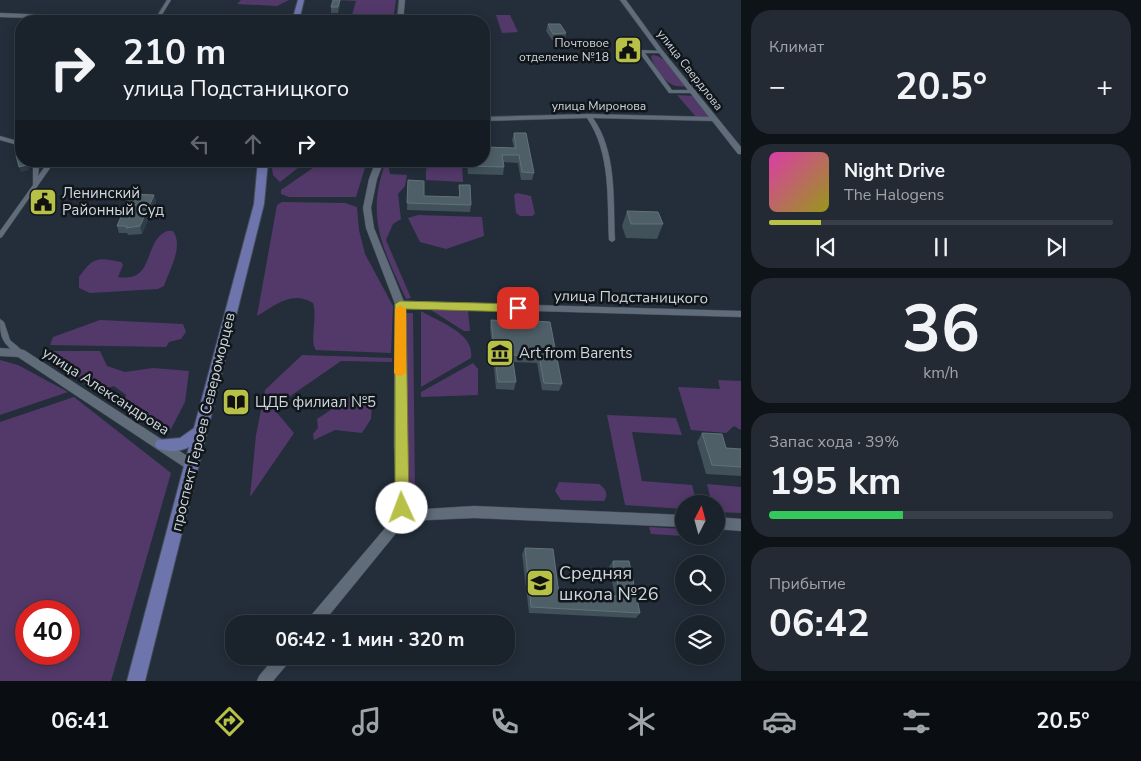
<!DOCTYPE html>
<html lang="ru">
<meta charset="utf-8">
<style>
:root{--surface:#1a222c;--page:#232a34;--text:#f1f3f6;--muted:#9fa4a9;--line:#383f48;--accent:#b7c148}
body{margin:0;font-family:"Nunito Sans",sans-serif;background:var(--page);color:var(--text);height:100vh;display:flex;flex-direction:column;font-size:19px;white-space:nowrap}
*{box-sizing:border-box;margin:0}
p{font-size:16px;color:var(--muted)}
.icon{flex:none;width:28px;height:28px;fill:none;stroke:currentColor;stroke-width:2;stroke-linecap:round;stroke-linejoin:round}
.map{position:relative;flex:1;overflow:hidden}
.details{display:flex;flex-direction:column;gap:10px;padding:10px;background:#0e1318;width:400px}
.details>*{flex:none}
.guide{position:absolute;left:15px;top:15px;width:475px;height:152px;border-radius:20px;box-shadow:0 2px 12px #0003,0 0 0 1px var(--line);background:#1a222c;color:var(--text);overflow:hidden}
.needle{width:32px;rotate:6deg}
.fabs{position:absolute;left:675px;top:495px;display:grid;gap:10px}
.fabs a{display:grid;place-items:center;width:50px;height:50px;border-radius:50%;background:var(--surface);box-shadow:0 2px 12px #0003,0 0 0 1px var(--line);font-size:25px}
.speed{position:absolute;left:15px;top:600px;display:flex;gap:10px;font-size:25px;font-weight:700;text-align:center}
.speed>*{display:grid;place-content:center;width:65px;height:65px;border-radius:50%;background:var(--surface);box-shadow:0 2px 12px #0003,0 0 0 1px var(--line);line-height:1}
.speed .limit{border:8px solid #d22;background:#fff;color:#111}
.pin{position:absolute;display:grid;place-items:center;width:42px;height:42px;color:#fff;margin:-21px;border-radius:10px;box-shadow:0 2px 8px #0006}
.me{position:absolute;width:55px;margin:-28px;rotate:358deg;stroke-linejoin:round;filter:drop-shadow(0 0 4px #0008)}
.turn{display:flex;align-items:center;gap:18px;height:105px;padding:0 25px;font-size:22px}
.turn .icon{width:65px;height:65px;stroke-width:2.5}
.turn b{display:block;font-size:35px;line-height:42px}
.lanes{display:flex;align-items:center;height:48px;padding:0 25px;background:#0003;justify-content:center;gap:25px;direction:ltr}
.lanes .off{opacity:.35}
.big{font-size:38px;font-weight:700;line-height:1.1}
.details .card{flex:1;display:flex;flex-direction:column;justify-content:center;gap:8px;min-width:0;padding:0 18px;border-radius:20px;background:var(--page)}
.details .dial{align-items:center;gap:0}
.dial b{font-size:65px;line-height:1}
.song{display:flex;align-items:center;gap:15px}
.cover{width:60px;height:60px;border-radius:8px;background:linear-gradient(135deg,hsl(320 70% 55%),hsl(60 70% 35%))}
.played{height:5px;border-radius:2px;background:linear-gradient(90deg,var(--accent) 15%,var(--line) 15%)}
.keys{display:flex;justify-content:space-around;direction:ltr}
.heat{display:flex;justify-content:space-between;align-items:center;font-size:28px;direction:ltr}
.charge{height:8px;border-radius:4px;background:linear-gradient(90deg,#34c759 39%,var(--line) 0)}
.trip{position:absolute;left:225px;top:615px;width:290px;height:50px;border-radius:20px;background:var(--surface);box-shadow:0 2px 12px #0003,0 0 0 1px var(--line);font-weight:700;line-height:50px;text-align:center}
.dock{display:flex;height:80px;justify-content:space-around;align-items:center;background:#0a0e12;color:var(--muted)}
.dock .icon{width:35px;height:35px}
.dock .on{color:var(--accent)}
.dock b{font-size:22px;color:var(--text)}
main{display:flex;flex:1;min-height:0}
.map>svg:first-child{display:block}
.green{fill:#53396a;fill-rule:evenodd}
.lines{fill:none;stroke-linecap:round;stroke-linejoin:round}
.minor-casing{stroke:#434c56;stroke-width:1}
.tertiary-casing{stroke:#434c56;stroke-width:1}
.primary-casing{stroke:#434c56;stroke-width:2}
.minor{fill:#606c7a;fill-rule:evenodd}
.tertiary{fill:#606c7a;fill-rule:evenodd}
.primary{fill:#6d75ac;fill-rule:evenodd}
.wall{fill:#405159}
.shaded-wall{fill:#2e3d47}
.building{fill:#4f5f67;stroke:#63727a}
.route{fill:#b7c148;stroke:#777d2f}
.slow{fill:#f59e0b}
.labels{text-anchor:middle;stroke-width:5;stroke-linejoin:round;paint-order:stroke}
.far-poi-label{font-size:12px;fill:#cfd6de;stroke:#11161b;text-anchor:end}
.far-street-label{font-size:12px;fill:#cfd6de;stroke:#11161b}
.poi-label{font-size:15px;fill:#cfd6de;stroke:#11161b;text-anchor:start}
.street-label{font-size:15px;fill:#cfd6de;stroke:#11161b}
.near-poi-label{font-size:18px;fill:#cfd6de;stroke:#11161b;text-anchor:start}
</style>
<main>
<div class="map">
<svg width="741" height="681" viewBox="0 0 741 681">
<rect width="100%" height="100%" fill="#232e3a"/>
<path class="green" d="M241,0h48l-12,6 -40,-2z
M333,0h63l-3,21h-69l-8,-6h36l4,-14z
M496,15h14l8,17 -16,1z
M653,55c14,1 25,21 33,31 -18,4 -30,-15 -35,-29z
M677,95l17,1 15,18 -1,3h-12z
M271,161h36l-27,21 -7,-7z
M323,161h44l-11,36h-67l-8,-3v-4z
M386,161h6l-3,8 1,5 17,1 -2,11 -7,8 3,25 -8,5 -7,16 25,58 -5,1c-23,-51 -41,-81 -20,-138z
M430,161h28l4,5 1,16 -37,-2v-10z
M517,193l14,3 4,18 -3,2h-12l-4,-3 -2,-18z
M282,202l63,1 12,4 2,23 6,24 28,52 -2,47 -75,-3c-7,-9 2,-33 -3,-47 -21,-13 -37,2 -56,13l20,-111z
M418,215l64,2 2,19 -38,13 -26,-7 -12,-24z
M167,231h6c11,15 -4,40 -9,55l-6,3 -68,4 -11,-5v-11c14,-20 18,-20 42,-15l2,3 -5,12c38,6 24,-35 49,-46z
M431,310l37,1 2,20h-6z
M421,311c18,11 54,22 50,47l-50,29z
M406,313h7l2,183 -10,-6z
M100,320l83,4 3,8 -5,7 -12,3 -3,5 -116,-2 3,-8z
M51,351h49l7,15 18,6 28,-4 36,3 -4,31 -15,29 -7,-1 -42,-22 5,-13 -12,-9 -15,5 -36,-22 -20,-16z
M302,355l90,3v4l-51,-1 -68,47 21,25 -44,64 6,-62 9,-45z
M0,360l18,5 50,27 -68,23z
M473,363l5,6v26l-57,2v-5z
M718,380l23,1v49l-7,-4 -8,7 -35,-3 -13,-43 42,2z
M360,394l12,11 -1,14 -9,14 -27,-3 -21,10 -1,-6 5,-6 -1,-9 33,-22z
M74,397l97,76 -60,208h-111v-259zM26,611h43v43h-43z
M607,415l69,3 6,17 -50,-3 10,49 50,4 5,19h-13v5l-59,-4z
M559,482l40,2c6,4 10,10 5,17l-43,-1 -6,-9z
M707,484l34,3v26l-25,-1v-8h-4z
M649,527l35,2v7l-33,-2z"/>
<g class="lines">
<g class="minor-casing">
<path id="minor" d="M167,0h4l-13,21h-4z
M639,50l24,1v2h-18l27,37h22l3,2 -1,1h-27l-30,-41z
M589,114l125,3 3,2 -3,2 -121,-3c24,34 20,81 22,122l-3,2 -3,-2c-2,-40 2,-87 -22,-122l-103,3v-4z
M0,136l21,6v4l-21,-6z
M31,161h6l2,6 -1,9 11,-15h6l-53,76 -2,1v-7l33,-46v-18z
M400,301l341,10v6l-341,-10 -4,-3z
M0,319l4,3 6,18 13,11 1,2 -1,2h-6c-14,-13 -17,-15 -17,-36z"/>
</g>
<g class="tertiary-casing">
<path id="tertiary" d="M399,0h6l-2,21h-6z
M620,0h6l37,51 78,96v7h-3l-79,-101z
M0,13l151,6 3,2h-40l-114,-4z
M376,161h8l-7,18 -6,29 3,20 31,76 1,140 3,66 65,-4 210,9v12l-210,-9 -68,3 -84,103h-16l2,-5 89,-105 -3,-70 1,-140 -29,-76 -3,-20 6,-29z
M0,348l24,2 171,111 2,4 -2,4 -4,1 -4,-1 -169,-112 -18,-1z
M716,517l25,2v12l-25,-2z
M276,656h16l-2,5 -17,20h-16l2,-5z"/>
</g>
<g class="primary-casing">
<path id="primary" d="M298,0h6l-5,21h-7z
M258,161h10l-4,43 -119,477h-18l62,-234c-9,5 -22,5 -32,1l-2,-4 2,-4 23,-2 14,-10 60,-224z"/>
</g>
<use href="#minor" class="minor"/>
<use href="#tertiary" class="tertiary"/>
<use href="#primary" class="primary"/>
</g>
<path class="wall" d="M340,0v6l-2,7h-7v-6z
M548,24l18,9 -1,7h-13l-6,-9z
M514,133l20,40 -2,7h-11l-3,-17 -15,-1 1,5 -1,8 -35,-1 -1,-12 -3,-1h20l30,-13 -2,-8z
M408,180l16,16 35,1v-12l12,20 -1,7 -63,-2z
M154,195l2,7 -14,32 -14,1 -1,-2h-8l-2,-7z
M627,211l36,13 -6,15 -31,-1 -4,-12z
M491,320l17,7h25l1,-6 28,63 -3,7 -17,-1 -5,-27 -24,-1 3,20 -2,8 -18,-1 -6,-62z
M702,433l24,15 15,1v27l-35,-2 -9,-32z
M525,548l34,46 56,2 -6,-29 4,-6 27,52 -4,5 -107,-5 -7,-59z"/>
<path class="shaded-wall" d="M340,0v6l-2,7v-6z
M26,161h2l1,9 -8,2 -2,-5z
M154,195l2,7 -14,32 -2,-8z"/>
<path class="building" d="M333,0h7l-2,7h-7z
M548,24h12l6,9 -13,1z
M514,133h12l8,40 -12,-1 -3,-17h-17l2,12 -35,-1 -1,-5h16v-14l32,1z
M21,154v7h5l1,4 -8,2 -3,-12z
M408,180l16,1v15l36,1 -1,-12h11l1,20 -64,-2z
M131,194l23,1 -14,31 -14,2 1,-2h-10z
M627,211l31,1 5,12h-32z
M491,320l17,1v6l27,1 -1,-7 16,1 12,62 -18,-1 -5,-27 -27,-1 4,27h-18z
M702,433l20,1 4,14 15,1v18l-29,-2z
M525,548l28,1 6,45 61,2 -7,-35h16l11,52 -109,-6z"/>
<path class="route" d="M400,301l118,3 5,4 -5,4 -112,-3 3,199 -2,4 -5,2 -5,-2 -2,-4v-204z"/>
<path class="slow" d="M400,305l6,4v64l-6,4 -6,-4 1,-64z"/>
<defs>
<g id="civic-square" transform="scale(1.4375)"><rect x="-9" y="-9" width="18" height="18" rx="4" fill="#b7c148" stroke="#11161b"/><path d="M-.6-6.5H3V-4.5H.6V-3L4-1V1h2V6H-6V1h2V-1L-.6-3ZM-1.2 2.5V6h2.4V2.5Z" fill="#111"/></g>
<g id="museum-square" transform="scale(1.4375)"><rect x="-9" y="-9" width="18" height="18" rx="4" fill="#b7c148" stroke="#11161b"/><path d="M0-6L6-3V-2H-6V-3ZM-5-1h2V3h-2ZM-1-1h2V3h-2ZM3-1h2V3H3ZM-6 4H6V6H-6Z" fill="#111"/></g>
<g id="library-square" transform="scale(1.4375)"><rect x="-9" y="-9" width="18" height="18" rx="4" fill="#b7c148" stroke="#11161b"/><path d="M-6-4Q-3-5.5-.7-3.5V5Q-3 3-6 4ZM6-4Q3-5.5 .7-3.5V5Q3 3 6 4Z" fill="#111"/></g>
<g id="school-square" transform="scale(1.4375)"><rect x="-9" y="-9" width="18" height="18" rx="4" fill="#b7c148" stroke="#11161b"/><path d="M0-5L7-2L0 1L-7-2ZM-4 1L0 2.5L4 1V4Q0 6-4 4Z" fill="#111"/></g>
</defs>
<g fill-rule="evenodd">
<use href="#civic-square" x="628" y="50"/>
<use href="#civic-square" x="43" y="202"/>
<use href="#museum-square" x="500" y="353"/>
<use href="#library-square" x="236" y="402"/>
<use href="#school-square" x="540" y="583"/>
</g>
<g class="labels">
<g class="far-poi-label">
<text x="609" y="47">Почтовое<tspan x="609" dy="14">отделение №18</tspan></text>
</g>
<g class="far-street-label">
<text transform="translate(690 70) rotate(52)" y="4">улица Свердлова</text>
<text x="599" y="110">улица Миронова</text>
</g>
<g class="poi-label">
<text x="62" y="198">Ленинский<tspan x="62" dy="17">Районный Суд</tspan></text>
<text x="519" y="358">Art from Barents</text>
<text x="255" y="407">ЦДБ филиал №5</text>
</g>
<g class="street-label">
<text transform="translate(631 297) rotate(1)" y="5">улица Подстаницкого</text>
<text transform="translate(106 391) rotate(33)" y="5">улица Александрова</text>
<text transform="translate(203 422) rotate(-76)" y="5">проспект Героев Североморцев</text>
</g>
<g class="near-poi-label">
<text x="559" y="579">Средняя<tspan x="559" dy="21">школа №26</tspan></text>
</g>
</g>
</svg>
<div class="fabs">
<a><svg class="needle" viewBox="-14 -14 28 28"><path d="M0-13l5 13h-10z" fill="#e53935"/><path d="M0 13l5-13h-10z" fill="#9fa4a9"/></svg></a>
<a><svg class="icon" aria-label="search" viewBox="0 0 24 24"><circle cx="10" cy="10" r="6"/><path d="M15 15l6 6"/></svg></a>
<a><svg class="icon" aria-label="layers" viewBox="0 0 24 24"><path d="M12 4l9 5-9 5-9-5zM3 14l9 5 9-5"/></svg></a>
</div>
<div class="speed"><div class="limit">40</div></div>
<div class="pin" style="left:518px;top:308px;background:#d93025"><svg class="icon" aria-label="arrive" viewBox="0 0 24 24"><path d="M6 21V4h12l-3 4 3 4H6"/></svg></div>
<svg class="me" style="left:402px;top:508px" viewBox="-20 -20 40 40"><circle r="19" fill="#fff"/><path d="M0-13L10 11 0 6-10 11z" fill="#b7c148"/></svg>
<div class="trip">06:42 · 1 мин · 320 m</div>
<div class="guide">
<div class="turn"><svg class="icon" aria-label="right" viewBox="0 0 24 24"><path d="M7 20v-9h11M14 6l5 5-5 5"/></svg><div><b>210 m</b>улица Подстаницкого</div></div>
<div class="lanes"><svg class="icon off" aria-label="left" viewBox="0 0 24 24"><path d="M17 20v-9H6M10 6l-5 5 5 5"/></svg><svg class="icon off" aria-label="ahead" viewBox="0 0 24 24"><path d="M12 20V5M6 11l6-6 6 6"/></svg><svg class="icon" aria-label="right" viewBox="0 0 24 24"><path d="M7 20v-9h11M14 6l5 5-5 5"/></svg></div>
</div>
</div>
<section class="details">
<div class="card"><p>Климат</p>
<div class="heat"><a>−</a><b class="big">20.5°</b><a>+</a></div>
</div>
<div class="card">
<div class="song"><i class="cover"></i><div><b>Night Drive</b><p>The Halogens</p></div></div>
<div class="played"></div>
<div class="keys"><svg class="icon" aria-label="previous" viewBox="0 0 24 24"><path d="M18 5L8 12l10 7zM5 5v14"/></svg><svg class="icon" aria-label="pause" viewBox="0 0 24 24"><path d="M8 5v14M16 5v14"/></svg><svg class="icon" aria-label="next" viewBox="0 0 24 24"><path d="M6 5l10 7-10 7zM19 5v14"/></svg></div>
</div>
<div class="card dial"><b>36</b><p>km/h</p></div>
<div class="card"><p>Запас хода · 39%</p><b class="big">195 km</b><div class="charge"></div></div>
<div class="card"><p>Прибытие</p><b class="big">06:42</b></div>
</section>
</main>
<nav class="dock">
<b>06:41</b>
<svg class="icon on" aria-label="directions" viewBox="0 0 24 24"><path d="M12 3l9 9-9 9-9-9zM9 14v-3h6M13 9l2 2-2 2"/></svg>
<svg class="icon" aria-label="music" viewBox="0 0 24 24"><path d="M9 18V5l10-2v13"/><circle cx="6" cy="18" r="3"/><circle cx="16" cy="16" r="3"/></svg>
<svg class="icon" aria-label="phone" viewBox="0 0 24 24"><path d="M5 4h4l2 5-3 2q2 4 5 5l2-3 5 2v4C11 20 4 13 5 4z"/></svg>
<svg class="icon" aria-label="climate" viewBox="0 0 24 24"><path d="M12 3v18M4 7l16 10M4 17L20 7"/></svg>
<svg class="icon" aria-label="car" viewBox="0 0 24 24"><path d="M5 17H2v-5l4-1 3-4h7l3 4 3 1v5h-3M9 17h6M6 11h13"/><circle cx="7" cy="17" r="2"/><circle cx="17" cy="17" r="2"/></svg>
<svg class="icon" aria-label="filters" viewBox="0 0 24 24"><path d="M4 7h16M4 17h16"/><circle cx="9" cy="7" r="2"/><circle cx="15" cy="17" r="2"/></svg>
<b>20.5°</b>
</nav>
